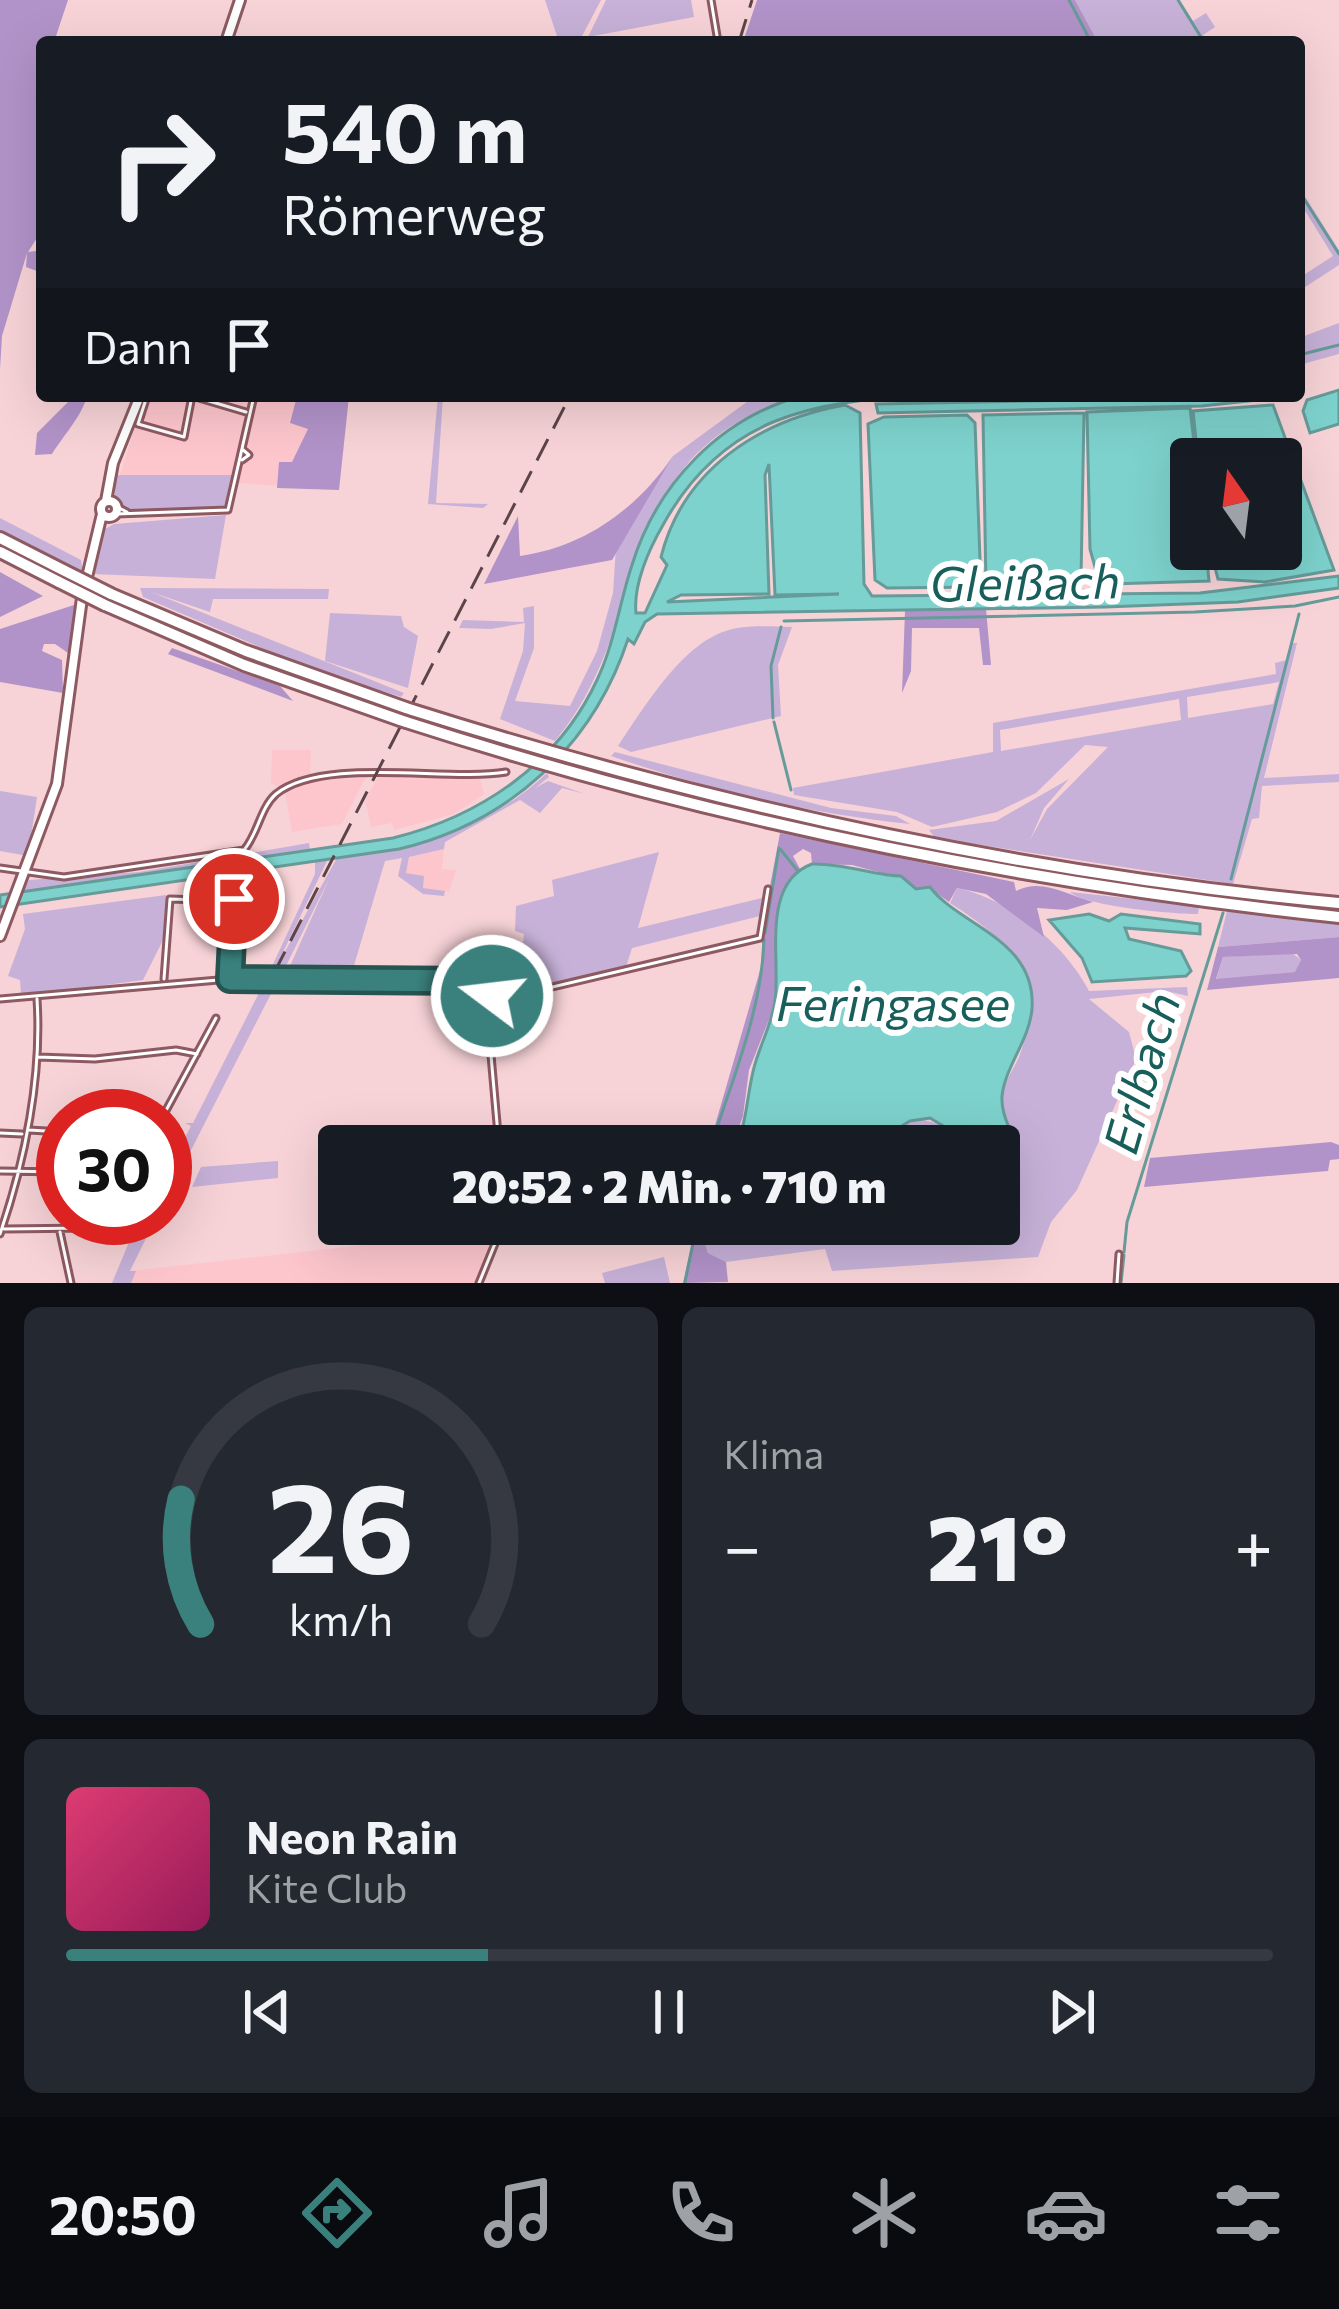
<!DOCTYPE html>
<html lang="de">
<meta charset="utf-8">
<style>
:root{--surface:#171b24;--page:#242831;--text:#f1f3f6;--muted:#9ea1a6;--line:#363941;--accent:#3a817d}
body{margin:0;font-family:Commissioner,sans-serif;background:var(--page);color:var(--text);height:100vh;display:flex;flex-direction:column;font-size:45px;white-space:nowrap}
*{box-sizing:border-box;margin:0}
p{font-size:39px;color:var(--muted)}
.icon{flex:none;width:66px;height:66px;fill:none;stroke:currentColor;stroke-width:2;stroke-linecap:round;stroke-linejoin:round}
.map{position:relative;height:1283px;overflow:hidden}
.side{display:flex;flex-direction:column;gap:24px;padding:24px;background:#0d0f14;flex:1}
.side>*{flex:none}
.hud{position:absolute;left:36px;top:36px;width:1269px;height:366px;border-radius:12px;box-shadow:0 12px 48px #0002;background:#171b24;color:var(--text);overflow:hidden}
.needle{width:78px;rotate:346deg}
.tools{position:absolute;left:1170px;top:438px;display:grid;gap:24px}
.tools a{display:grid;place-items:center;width:132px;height:132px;border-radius:12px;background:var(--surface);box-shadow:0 12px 48px #0002;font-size:60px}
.speed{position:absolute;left:36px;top:1089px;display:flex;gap:24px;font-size:60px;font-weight:700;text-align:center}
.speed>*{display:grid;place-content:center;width:156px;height:156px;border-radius:50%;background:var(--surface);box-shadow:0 12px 48px #0002;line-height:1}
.speed .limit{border:18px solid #d22;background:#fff;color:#111}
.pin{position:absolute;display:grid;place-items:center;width:102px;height:102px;color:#fff;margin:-51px;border:6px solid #fff;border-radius:50%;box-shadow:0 3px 12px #0007}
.me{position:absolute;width:132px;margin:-66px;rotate:285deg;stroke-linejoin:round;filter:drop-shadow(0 0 9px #0008)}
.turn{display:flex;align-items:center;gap:42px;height:252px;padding:0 48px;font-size:54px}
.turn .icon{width:156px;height:156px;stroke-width:2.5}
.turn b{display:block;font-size:84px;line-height:102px}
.then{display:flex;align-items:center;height:114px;padding:0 48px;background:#0003;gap:24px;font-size:45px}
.big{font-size:90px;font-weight:800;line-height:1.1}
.side .card{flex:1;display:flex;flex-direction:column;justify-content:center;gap:18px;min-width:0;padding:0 42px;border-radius:18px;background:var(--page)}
.side .dial{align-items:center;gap:0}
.dial svg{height:312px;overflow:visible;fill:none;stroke:var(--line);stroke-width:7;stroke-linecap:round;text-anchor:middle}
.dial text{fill:var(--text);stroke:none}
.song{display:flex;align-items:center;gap:36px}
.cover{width:144px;height:144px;border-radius:18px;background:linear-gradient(135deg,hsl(340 70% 55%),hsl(330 70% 35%))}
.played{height:12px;border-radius:6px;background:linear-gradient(90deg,var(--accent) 35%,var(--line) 35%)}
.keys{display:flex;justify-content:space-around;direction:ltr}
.heat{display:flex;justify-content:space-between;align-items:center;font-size:66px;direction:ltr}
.side .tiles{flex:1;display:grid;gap:24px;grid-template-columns:1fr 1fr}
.card:last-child{grid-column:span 2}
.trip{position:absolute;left:318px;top:1125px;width:702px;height:120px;border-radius:12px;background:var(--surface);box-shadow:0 12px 48px #0002;font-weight:800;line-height:120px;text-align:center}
.dock{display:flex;height:192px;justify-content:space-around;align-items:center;background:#090b0e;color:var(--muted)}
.dock .icon{width:84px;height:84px}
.dock .selected{color:var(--accent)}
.dock b{font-size:54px;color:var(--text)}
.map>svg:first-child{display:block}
.built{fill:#fdc6cd}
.green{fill:#c7b1d8;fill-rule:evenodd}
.forest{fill:#b293c9;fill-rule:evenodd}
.water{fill:#7dd2cd;stroke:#669b99;stroke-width:3;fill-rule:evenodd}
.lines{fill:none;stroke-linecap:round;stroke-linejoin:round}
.stream{stroke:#669b99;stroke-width:3}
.minor-casing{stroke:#8d5a61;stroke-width:9}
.secondary-casing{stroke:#8d5a61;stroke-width:14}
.motorway-casing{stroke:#8d5a61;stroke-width:16}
.minor{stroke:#fff;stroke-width:3}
.secondary{stroke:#fff;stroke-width:8}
.motorway{stroke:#fff;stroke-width:10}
.rail{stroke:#5d4448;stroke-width:3;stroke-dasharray:24 12;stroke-linecap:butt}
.motorway-bridge-casing{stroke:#8d5a61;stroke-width:16;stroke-linecap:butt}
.motorway-bridge{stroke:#fff;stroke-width:10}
.route-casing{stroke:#265451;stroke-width:30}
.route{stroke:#3a817d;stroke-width:21}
.labels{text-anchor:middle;stroke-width:12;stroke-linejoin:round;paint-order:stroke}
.water-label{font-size:48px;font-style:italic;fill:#185f5c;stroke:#fff}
</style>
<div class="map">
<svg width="1339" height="1283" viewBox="0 0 1339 1283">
<rect width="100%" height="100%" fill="#f7d3d7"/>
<path class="built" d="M145,396h204l-10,94 -219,-15z
M272,750h39l-1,29 63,-5 -8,5 -23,45 -50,8 -7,-40 -14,-9z
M382,770l97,5 5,19 -30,20 -60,16 -2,-7 -21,4 -6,-27z
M444,849l-2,20 14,1 -7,22 -26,-4 -18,-15 4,-16z
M390,1224h109l1,9 -22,50h-353l5,-12 261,-29z"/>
<path class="green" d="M545,0h56l-20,38 -22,4z
M606,0h85l3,17 -106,20z
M1075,0h105l13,21 13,-8 9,14 -12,8 4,7h-109z
M1299,187l40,63v15l-40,26v-13l34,-22 -34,-55z
M1339,323v31l-40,11v-27z
M438,396h5l-7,107 52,1 -5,4 -55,-4z
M755,396h46c-196,56 -143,222 -246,345l-55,-22 23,-68 2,-28 -34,6 -32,-1 4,-8 61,2 -1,-14 11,-2v42l-19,53 55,5 27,-55 16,-58 3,-46 57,-91z
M114,475h121l-5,28 -8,6 -92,2 -15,-11z
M226,515l-11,64 -123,-5 13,-45 9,-5z
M0,518l81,42 2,14 -83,-42z
M140,588l189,1 -1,10h-115l-3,13 -59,-20 253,101 -3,4 -95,-30 -163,-70z
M330,613l71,3 3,11 14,9 -10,52 -83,-27z
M792,627l-14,38 3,51 -150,36 -13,-6c25,-37 64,-102 108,-115 21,-7 45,-4 66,-4z
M1292,643h5l-33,135 75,-4v8l-77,4 -3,32 -7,1 -19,65 -298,-46 -6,-8 67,-9 73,-42 -25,29 -14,32 17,-31 61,-62 -23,-2 -49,48 -39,19 -65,15 -35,-15 -103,-17 -1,-7 200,-36v-29l283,-49 -1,-11 12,-3zM1279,682l-6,22 -85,14 -1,-21zM1179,699l2,21 -180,31 -1,-21z
M615,752l216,56 65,8 14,8c-102,-11 -202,-34 -299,-68z
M547,773l2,4 -14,11 13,-7 37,13 -23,-6 -22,25 -20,-13 -75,42 -1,7 -35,8 -3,16 18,3 -1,12 22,3 -1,5 -21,-2 -25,-18 4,-18 -17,3 -35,118 -65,-2 45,-100 -49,99 -14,1 48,-103v-13l13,-2 -55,114 64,-115c78,-11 151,-29 210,-85z
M0,791l37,6 -9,59 -28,-5z
M309,843l1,7 -287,41 6,-11 110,-8z
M659,852l-21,76 124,-30 -2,18 -128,32 -7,22 -127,30 -3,-18 25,-9 4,-39 -9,-3 1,-25 38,-10 -2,-16z
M957,888c52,11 108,56 132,103l98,-4 1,9 -22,-5 -77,8 40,33 7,27 -59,131 -26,32 -13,35 -206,14 -7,-22 -99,13 -18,-9 -5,-15 4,-14h127l13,15c22,6 110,4 120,-15h32v-42l18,-7 2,-10c-5,-20 -17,-43 -17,-64 -1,-16 11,-30 17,-44 29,-78 -5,-113 -69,-154z
M1070,892l129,14 -1,8c-27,0 -114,-8 -128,-22z
M166,895l-3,45 -20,40 -111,15 -11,-1 -1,-14 -12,-4 17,-47 -2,-15z
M1227,911l112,13v13l-121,10z
M1292,953l9,7 -5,12 -80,8 7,-23z
M277,982l-112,219v-25l26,-50 -6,-3h8l71,-140z
M917,1118l25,7v21h-73z
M278,1161v17l-86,9 9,-20z
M142,1218h14l-26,53h6l-5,12h-19l25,-60 -38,4z
M664,1257l6,26h-65l-3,-10z"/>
<path class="forest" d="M0,0h68l-14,42h-12v188l-14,22 14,-2v23l-16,-6 1,-14 -25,83 -2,33z
M757,0h318l23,42h-355z
M74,396h13c-5,20 -24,40 -35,58l-17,1 2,-22z
M285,396h64l-10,94 -62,-2 2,-26h13l16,-33 -18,-6 6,-23z
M673,456l-61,104 -128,24 34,-68 2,40c64,-9 117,-47 153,-100z
M0,572l43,24 -43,21z
M77,604l-6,51 -16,-11h-11l-2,7 20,9 1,33 -63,-11v-53z
M986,609l5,56h-8l-4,-37h-67l-1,43 -9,22 3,-82z
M172,648l108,38 13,15 -125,-47z
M780,833l234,49 2,9c26,-13 48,3 77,11l-26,8 -30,-2 7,29 -58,-43 -29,-6 -8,14 -21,-15 -12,2 -12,-10 -52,-14 -40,-1 -1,-11 -8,-4 -10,7 7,13 -20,36 -6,102 -25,63 -6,46 -11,30h-23l52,-179 2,-44z
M1339,937v41l-132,12 11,-43zM1297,954l4,6 -6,12 -79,7 7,-22z
M1331,1142l8,3v14l-9,1 -2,11 -184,16 6,-29z
M696,1224h11l-4,14 5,15 18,9 2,20 -45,1z"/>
<path class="water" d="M1339,390v34l-29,9 -7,-22 4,-11z
M801,396h125c-113,4 -204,21 -263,129 -14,24 -30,60 -27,88h9l22,-48 -6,-8c22,-88 99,-137 184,-152l15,8 4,171 8,12 328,-3 139,-17v12l-101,14 -133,5 -448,7 -12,8 -11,22 -6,-5c-35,107 -119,184 -229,210l-399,58v-12l393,-57c88,-22 165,-74 204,-158 18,-38 22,-76 35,-115 25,-81 87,-146 169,-169zM769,464l6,131 64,-1 -172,8 14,-7 88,-1 -4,-119z
M1294,396l-92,10 -324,7 -2,-9z
M1273,405l61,165 -69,12 -47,-3 -8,-30h71v-90h-83l-5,-48z
M1190,408l6,51h-5v90h15l3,32 -99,3 -12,-6 -8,-29 -3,-137z
M1084,413l-3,166 -5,6 -90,2 -3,-172z
M967,415l8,8 6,164 -94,1 -12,-8 -7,-156 16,-7z
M812,864c32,-1 64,12 89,12l15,13 14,-2c29,39 107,52 102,122 -3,32 -27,58 -30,87 -2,27 23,50 15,79l-18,7v-36h-57l3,-19 -15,-9 -20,3 -41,25h-133c12,-27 11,-55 19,-82 6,-21 17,-41 20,-63 6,-41 -15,-118 37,-137z
M1089,914l20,7 12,-7 79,10v10l-75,-6 4,11 52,12 10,20 -5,5 -94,6 -10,-24 -33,-38z
M834,1224h133c-10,19 -97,21 -120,15z"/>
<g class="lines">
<path class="stream" d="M1069,0l22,42
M1178,0l26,42
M1299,191l40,63
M1299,355l40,-10
M784,621l411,-9 100,-6 44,-9
M773,718l-2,-52 10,-39
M774,722l17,68
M780,849l18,22
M1231,879l68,-265
M765,933l14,-85
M711,1146c21,-66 51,-136 53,-206
M1124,1252l3,-30 96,-309
M685,1282l12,-58
M1121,1283l3,-28"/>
<g class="minor-casing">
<path id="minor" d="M711,0l7,42
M147,396l-9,28 46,13 8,-41
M192,396l54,16
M242,460l7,-5 -7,-6
M117,507l10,5
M116,514l112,-4 26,-114
M0,868l64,9 180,-27c14,-16 16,-42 32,-56 48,-38 171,-12 230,-22
M230,976l6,-41 -6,-9 3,-26
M164,979l6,-80 30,1 3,-5 31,4 1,-7 26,4
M480,981l15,-1 -5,64 9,102
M0,999l230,-20 249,2 13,13
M493,1001l267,-63 8,-49
M38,1057l57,2 81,-9 21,4
M163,1116l53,-98
M29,1130l34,2
M0,1133l22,1
M0,1171l63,1
M4,1229l85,-1 11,-10
M60,1232l11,51
M0,1234c25,-73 42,-157 37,-235
M479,1283l24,-59
M1117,1283l2,-29"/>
</g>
<g class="secondary-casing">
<path id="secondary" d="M226,42l14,-42
M101 509a8 8 0 1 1 16 0a8 8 0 1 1-16 0Z
M106,501l7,-38 27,-67
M0,936l57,-152 25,-186 20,-84"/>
</g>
<g class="motorway-casing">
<path id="motorway" d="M0,538l65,33
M0,552l59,30
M111,594l135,57 160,57
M105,605l139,60 156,55
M412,710c301,95 612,164 927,193
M406,722c303,98 616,161 933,195"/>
</g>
<use href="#minor" class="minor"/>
<use href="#secondary" class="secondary"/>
<use href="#motorway" class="motorway"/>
<path class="rail" d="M739,42l13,-42
M274,973l296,-577"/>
<g class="motorway-bridge-casing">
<path id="motorway-bridge" d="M65,571l46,23
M59,582l46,23
M406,708l6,2
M400,720l6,2"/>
</g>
<use href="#motorway-bridge" class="motorway-bridge"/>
</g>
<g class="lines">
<g class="route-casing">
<path id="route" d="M234,899l-4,80 248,2 14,15"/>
</g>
<use href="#route" class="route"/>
</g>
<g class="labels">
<g class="water-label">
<text transform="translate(1025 583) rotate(-1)" y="17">Gleißach</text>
<text x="893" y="1021">Feringasee</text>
<text transform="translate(1142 1073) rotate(-74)" y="17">Erlbach</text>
</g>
</g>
</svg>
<div class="tools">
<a><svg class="needle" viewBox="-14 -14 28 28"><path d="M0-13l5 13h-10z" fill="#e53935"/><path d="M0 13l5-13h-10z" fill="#9ea1a6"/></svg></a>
</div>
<div class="speed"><div class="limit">30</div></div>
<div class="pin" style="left:234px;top:899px;background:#d93025"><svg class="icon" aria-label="arrive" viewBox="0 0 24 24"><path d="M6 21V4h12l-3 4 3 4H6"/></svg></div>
<svg class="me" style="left:492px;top:996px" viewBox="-20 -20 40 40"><circle r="17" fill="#3a817d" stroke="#fff" stroke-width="3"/><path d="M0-11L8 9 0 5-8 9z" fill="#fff"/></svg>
<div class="trip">20:52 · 2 Min. · 710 m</div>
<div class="hud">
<div class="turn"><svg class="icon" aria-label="right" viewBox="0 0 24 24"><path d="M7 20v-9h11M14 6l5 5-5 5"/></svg><div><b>540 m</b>Römerweg</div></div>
<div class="then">Dann<svg class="icon" aria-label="arrive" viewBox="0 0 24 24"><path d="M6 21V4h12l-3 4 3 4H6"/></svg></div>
</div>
</div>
<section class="side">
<div class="tiles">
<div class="card dial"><svg viewBox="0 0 100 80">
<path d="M14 69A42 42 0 1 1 86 69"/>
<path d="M14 69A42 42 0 0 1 9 37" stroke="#3a817d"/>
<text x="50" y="56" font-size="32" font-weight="700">26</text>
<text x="50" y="72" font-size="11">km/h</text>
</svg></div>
<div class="card"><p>Klima</p>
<div class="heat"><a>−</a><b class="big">21°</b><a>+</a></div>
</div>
<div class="card">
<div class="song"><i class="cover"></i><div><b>Neon Rain</b><p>Kite Club</p></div></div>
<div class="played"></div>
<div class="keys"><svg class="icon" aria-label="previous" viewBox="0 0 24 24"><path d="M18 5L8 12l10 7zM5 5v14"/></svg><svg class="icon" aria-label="pause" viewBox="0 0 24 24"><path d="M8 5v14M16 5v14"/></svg><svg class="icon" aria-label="next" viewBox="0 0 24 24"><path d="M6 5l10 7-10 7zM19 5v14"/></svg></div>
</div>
</div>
</section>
<nav class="dock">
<b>20:50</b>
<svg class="icon selected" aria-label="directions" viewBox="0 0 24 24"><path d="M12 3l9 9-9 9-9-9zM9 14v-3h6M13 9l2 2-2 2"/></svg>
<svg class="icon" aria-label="music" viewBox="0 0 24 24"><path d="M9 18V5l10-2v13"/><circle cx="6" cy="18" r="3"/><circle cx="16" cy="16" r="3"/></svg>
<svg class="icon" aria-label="phone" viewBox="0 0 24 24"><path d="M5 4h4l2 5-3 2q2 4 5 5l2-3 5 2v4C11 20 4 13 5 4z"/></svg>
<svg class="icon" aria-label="climate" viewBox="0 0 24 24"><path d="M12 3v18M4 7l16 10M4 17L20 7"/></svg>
<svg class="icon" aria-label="car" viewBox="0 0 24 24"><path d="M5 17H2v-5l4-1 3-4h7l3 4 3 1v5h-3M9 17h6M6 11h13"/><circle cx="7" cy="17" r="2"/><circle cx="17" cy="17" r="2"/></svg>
<svg class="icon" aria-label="filters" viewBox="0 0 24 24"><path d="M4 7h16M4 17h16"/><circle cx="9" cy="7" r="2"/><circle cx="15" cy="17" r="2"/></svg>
</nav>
